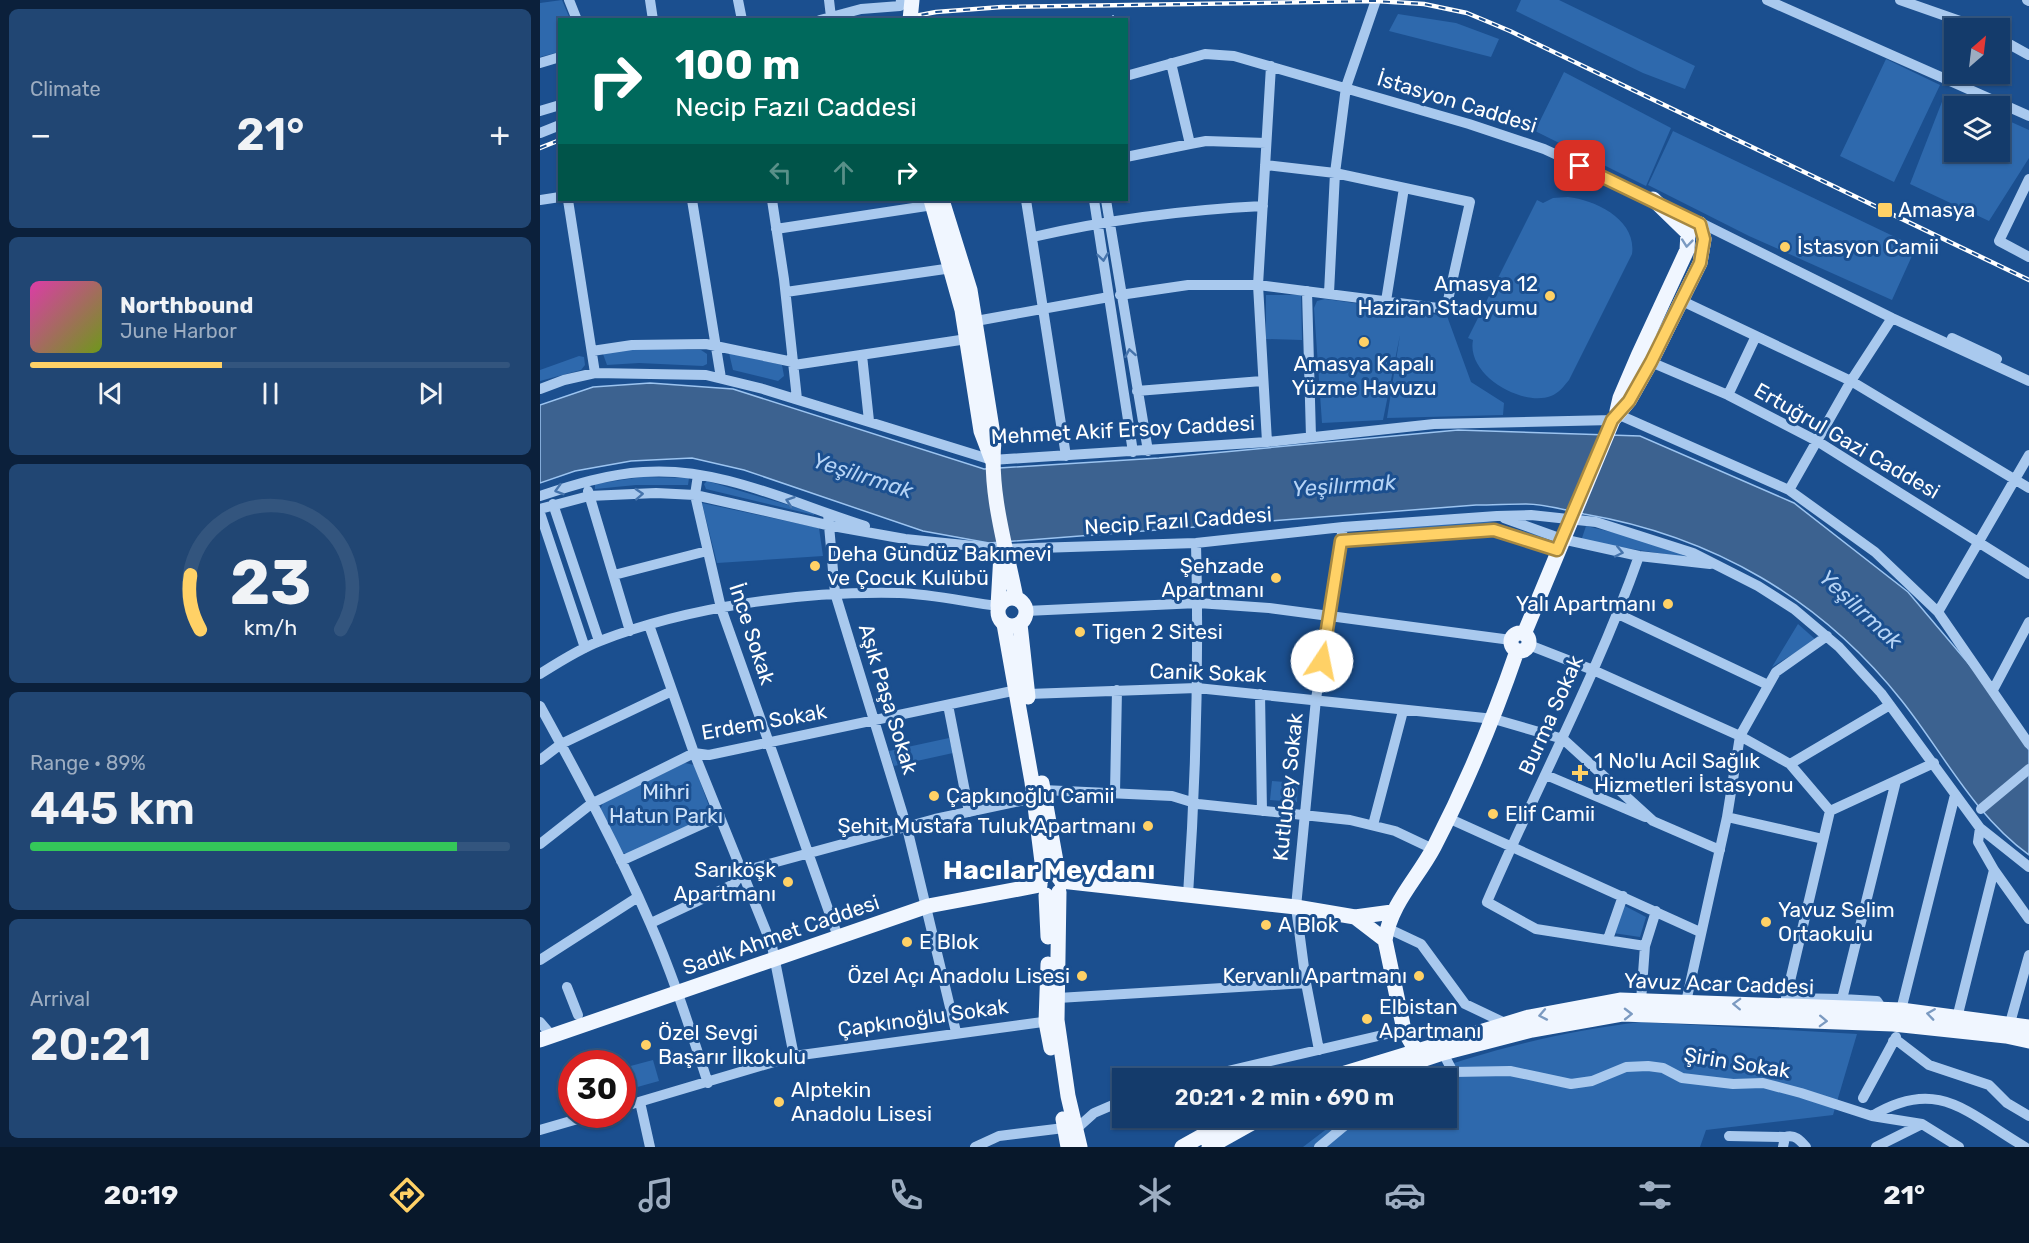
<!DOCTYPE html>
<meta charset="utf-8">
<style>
:root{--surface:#143b6b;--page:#214673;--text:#f1f3f6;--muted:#9dadc1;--line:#33557e;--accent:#ffd166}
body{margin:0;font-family:Rubik,sans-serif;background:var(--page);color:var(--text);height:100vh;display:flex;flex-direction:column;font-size:22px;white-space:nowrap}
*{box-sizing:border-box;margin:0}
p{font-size:20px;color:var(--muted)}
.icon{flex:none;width:33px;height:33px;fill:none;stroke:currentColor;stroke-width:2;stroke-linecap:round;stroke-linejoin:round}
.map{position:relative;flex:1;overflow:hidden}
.drawer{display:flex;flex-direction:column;gap:9px;padding:9px;background:#0b203b;width:540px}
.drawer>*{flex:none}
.top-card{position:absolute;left:18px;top:18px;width:570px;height:183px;border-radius:0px;box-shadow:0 2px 4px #0004,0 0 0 2px var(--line);background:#00695c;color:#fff;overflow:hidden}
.needle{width:39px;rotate:28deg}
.buttons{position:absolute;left:1404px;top:18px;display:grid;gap:12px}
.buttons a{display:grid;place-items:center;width:66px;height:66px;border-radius:0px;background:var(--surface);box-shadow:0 2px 4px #0004,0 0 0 2px var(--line);font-size:30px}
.speed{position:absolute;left:18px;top:1050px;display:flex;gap:12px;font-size:30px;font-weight:700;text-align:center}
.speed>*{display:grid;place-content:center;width:78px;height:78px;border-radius:50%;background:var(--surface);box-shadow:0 2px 4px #0004,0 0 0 2px var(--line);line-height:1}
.speed .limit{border:9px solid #d22;background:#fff;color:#111}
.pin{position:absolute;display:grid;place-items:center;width:51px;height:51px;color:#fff;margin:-26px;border-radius:12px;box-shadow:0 3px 9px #0006}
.me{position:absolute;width:66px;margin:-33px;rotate:11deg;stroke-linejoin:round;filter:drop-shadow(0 0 4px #0008)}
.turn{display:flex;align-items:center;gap:21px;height:126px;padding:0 18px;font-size:27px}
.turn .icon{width:78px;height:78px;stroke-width:2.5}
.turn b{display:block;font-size:42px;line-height:51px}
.lanes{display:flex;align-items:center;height:57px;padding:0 18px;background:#0003;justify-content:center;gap:30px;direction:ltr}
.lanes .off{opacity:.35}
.big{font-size:45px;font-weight:600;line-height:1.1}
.drawer .tile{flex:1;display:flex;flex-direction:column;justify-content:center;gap:9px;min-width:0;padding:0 21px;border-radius:9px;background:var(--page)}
.drawer .dial{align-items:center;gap:0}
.dial svg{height:156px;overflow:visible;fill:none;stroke:var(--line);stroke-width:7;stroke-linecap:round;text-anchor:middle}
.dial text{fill:var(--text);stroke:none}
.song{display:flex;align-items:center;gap:18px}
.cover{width:72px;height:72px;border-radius:9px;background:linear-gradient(135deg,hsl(320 70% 55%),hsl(80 70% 35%))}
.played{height:6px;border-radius:3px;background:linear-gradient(90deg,var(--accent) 40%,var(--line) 40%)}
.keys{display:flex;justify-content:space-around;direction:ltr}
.heat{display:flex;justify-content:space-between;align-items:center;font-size:33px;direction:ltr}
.charge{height:9px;border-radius:4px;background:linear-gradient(90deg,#34c759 89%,var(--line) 0)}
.trip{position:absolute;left:572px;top:1068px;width:345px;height:60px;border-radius:0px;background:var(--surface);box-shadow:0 2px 4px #0004,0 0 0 2px var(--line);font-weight:600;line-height:60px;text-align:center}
.tab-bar{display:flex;height:96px;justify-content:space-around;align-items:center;background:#08182b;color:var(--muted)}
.tab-bar .icon{width:42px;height:42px}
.tab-bar .active{color:var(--accent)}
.tab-bar b{font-size:27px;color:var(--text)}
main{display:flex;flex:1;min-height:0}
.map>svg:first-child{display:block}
.green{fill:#2e69ad}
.water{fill:#3c6290;stroke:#9cc4f0;stroke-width:1.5}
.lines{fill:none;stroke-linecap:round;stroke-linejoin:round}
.stream{stroke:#9cc4f0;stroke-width:2}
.minor{stroke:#a9c9ee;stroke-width:10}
.major{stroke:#f0f6ff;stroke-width:15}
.rail-casing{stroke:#fff;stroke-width:4.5}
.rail{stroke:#1b4f8f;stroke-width:2;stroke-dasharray:7;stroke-linecap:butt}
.major-bridge{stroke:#f0f6ff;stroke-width:15}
.oneway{stroke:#7b9ac1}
.oneway2{stroke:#4674ac}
.route-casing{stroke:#a68842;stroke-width:15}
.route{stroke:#ffd166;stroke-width:10}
.poi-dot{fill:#ffd166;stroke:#1b4f8f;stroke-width:2}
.labels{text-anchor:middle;stroke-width:6;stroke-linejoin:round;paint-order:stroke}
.street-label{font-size:21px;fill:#fff;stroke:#1b4f8f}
.poi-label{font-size:21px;fill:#fff;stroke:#1b4f8f;text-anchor:start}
.park-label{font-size:21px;fill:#cfe3fa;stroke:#1b4f8f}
.water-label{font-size:22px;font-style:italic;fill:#b5d3f5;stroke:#1b4f8f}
.district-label{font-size:27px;font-weight:bold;fill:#fff;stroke:#1b4f8f}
</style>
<main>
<section class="drawer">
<div class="tile"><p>Climate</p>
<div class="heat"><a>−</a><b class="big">21°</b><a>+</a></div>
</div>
<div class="tile">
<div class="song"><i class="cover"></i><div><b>Northbound</b><p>June Harbor</p></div></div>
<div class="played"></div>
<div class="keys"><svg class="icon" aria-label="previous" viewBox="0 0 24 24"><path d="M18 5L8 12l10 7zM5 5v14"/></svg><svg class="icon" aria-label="pause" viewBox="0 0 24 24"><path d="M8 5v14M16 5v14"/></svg><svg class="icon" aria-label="next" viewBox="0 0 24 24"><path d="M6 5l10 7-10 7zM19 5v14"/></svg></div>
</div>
<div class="tile dial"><svg viewBox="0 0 100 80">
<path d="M14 69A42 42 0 1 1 86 69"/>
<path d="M14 69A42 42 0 0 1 9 41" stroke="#ffd166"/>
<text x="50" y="56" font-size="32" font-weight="700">23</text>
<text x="50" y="72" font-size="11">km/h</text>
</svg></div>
<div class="tile"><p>Range · 89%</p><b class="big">445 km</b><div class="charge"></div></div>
<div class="tile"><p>Arrival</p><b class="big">20:21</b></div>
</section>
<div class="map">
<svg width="1489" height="1147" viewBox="0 0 1489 1147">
<rect width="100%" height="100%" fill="#1b4f8f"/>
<path class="green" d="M22,0l8,19 -10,1 -1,32 -19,5v-54z
M981,0h38l136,66 -10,23 -42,-16 -127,-62z
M858,14l58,9 43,16 -8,18 -102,-26z
M1346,59l54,26 -46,97 -54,-26z
M1024,72l107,56 -25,58 -111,-55z
M1405,94l29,12h-20v46h46v-35l29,13v28l-40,63 -79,-37z
M1133,131l243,116 -24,53 -143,-64 -101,-51z
M1028,197c28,3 69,23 64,57l-63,126c-5,6 -10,13 -18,16 -29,11 -85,-21 -78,-56l-5,-2 69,-138 6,3 10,-5z
M726,295h35l1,45 -36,-1z
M785,299l122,17 24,66 33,21 -1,12 -116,3 13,-83 -17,85 -61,3 -8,-115 3,-7z
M96,348l65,2 6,4v10l-4,2 -64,-3 -32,2 -4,-11z
M189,353l53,12 2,11 -6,5 -45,-11z
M39,356l5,1 1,8 -4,5 -41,11v-11z
M102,477l47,1 -1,7h-52l-41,4v-5z
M167,481l108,32 -1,2 -108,-26 -2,-5z
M162,503l117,25 4,28 -106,7z
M946,521l63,17 -3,5 -60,-18 -107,11 -1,-7z
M1046,526l64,15 40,17 -109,-17z
M1258,624l18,16 -44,27z
M409,738l4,15 -59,13 -5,-15z
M145,763l9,2 16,44v7l-82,38 -5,-1 -23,-43 3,-7z
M732,781l26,2 -1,19 -27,-2z
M1083,905l23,12 -6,20 -27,-4z
M1101,1022l216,12 -24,81 -127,15 -6,17h-397l38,-29h105v-40h-36c75,-27 152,-47 231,-56z
M113,1060l6,21 -36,10v-23z"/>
<path class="water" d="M110,383l83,6 251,80 175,-11 299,-28 182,6 154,67 114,89 66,78 55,80v105c-56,-41 -85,-101 -127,-154 -81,-102 -189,-165 -318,-187 -19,-4 -39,-10 -58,-10 -17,0 -33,1 -50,1l-487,38 -66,-12 -179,-61 -52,-12 -61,3 -56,10 -35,12v-78l53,-18z"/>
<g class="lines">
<path class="stream" d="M571,20l2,-4"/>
<path class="minor" d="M29,0l8,20
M110,0l3,20
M198,0l4,20
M289,0l2,17
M1227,0l262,116
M1360,0l80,28
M1487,0l2,1
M280,20l41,-11 39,-3 1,-6
M1460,39l29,16
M0,63l20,-6
M586,76l79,-22 29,2 235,68 75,25 109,50 239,119 137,63
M0,111l20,-6
M0,133l20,-8
M650,144l16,-3 60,2
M586,157l64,-13 -19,-81
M1489,179l-30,62 30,16
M0,200l20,-3
M28,200l27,173
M152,200l29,178
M232,200l12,79 13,120
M486,200l40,256
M554,200l39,252
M566,200l42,251
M236,229l157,-24
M493,237c78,-18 150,-27 230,-31
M767,291l4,146
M246,292l166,-24
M789,293l6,-120 11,-86 30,-87
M580,295l68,-10h70l188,24 24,-107 -135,-29 -70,-8
M1140,300l171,81 178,107
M846,301l18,-113
M436,321l133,-24
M1412,338l45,21
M52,351l40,-6 74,-1 87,18
M322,355l7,66
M1106,360l82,35 89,46 212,133
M254,365l173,-26
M0,389l24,-9 31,-7 111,2 57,14 229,71 275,-18 167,-18 179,-4
M597,391l125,-10
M1188,395l28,-59
M1077,414l172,76 86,62 63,60 91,132
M727,442l-9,-157 13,-219
M158,475l-3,20 26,113 117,329
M1249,490l62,-109 41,-63
M48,491l42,140
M0,496c33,-11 68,-22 103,-24 76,-6 151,32 222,54
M13,504l46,137
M0,509l49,-13 67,-3 39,2 132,30 78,14 99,10 192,-6 147,-16 154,-11 34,-1 65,7 97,31 65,33 36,23 45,38 42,46 99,135 49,39
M0,513l45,135
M288,514l7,79 72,235 49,204
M964,518l58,21 77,17 71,8
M801,541l154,-11 62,20
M1099,556c-42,119 -102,230 -152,346l49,27 109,17
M74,575l93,-24
M486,611l172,-8 71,5 242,32
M1398,612l91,-157
M1078,614l150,71
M109,625l45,128 78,193 22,110
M989,645l64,25 147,66 50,28 40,47
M0,674c19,-12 39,-25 60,-33 90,-35 203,-50 299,-48 33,1 67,9 99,13
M1453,690l36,-68
M488,694l169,-6 297,31 69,20 90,82 67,29
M720,694l2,117
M408,705l21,107
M0,706c39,71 78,143 110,217 23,52 40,106 58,160
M0,760l21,-16 111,-53
M1250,764l100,-59
M1006,775l99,42
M503,790l129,6 26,8 152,16 45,11 38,18
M575,793l2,-103
M1441,809l48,-40
M1187,817l96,22
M908,818l252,114
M833,825l30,-114
M0,844l51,-40 103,-51 15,2 308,-65
M81,861l99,-45
M1454,870l35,49
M648,895c8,-117 11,-235 8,-352
M111,923l83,-39 9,-13 192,-52 99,-21
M847,928l34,16 44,60 42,20
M1068,939l15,-43
M0,960l98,-63
M27,987l11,28
M518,998l248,-15
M1302,999l-56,-1 44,-187 104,-48
M1101,1001l4,-55 11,-35
M1146,1002l41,-185 13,-81 36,-64 51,-36
M1343,1010l-6,-9 -35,-2 54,-218
M1361,1010l54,-215
M1417,1018l37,-148 -16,-28 2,-14
M0,1022l12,14
M1470,1023l19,-68
M1353,1041l6,1 30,23 60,20 18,18 22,13
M779,1050l-13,-67 -10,-76 20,-208 27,-172
M903,1053l10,19 57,-1 61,13 21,-3 34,-14 22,-1 15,2 19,10 51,6 30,-1 38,10 71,23 50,8 37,23
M658,1078l206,-48
M891,1078l22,-6
M1323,1098l33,-61
M100,1102l10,45
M82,1107l172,-51 256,-35
M1332,1116c66,-40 95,-3 153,31
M0,1130l55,-16
M1189,1136l56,1
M435,1147l24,-11 65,-8 11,2 19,-17 28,-12
M779,1147l35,-29
M1243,1147l2,-10c10,-3 15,3 21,10
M1336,1147l46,-23"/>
<path class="major" d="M391,200l31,110 19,121 11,29
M402,200l28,90 24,151c-5,52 12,106 22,157
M1077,411l3,-13 18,-42 49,-106 1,-17 -35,-34
M458 612a14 14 0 1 1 28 0a14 14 0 1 1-28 0Z
M458,606l3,-52
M464,624l28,158 10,80 -1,18
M480,624l8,73
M971 642a9 9 0 1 1 18 0a9 9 0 1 1-18 0Z
M984,634l89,-214 16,-19 22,-39 49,-99 4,-24 -4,-15
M502,783l17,95
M521,881l235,26 59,10 37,-5
M519,892l-2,128 11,76 12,51
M506,895l2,42
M815,917l30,23
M508,964l-2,58 5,26
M0,1040l388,-134 112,-21
M876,1051l-12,-21 -19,-90c6,-37 32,-61 49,-93 33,-64 60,-129 83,-196
M789,1078l200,-61 91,-17 281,10 128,17
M828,1078l75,-25 89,-23 90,-16 271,10 113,12 23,5
M523,1119l5,28
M642,1147l52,-29
M669,1147l52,-29"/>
<g class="rail-casing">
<path id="rail" d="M354,20l42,-8 66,-5 374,-6 48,3 43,9 43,18 519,249
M0,148l20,-8"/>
</g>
<use href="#rail" class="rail"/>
<path class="major-bridge" d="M370,20l2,-20"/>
</g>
<defs><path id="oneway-chevron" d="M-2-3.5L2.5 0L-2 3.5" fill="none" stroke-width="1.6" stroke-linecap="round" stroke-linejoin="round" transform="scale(1.5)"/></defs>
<g class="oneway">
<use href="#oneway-chevron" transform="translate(1147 243) rotate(96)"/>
<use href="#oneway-chevron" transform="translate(1197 1004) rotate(-178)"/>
<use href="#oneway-chevron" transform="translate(1088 1014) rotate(-1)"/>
<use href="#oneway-chevron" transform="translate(1391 1014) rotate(-172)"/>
<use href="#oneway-chevron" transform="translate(1003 1015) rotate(169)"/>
<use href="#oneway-chevron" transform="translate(1283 1021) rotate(2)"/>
</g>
<g class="oneway2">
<use href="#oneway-chevron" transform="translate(563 257) rotate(82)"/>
<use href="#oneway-chevron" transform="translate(590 353) rotate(-100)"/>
<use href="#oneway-chevron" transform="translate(19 490) rotate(164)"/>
<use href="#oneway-chevron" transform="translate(99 494) rotate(-3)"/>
<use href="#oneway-chevron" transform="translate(250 501) rotate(-161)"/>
<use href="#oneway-chevron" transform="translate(1079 552) rotate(12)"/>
</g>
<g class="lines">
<g class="route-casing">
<path id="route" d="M782,661l19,-120 153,-11 63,20 55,-130 17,-19 22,-39 49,-99 4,-24 -4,-15 -120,-58"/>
</g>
<use href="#route" class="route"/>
</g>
<g class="poi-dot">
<rect x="1337" y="202" width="16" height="16" rx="3"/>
<circle cx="1245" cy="247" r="6"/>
<circle cx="1010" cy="296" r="6"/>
<circle cx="824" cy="342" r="6"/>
<circle cx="275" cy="566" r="6"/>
<circle cx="736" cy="578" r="6"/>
<circle cx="1128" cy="604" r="6"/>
<circle cx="540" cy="632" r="6"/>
<path d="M1037 764h6v6h6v6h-6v6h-6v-6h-6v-6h6z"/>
<circle cx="394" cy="796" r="6"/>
<circle cx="953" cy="814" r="6"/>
<circle cx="608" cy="826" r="6"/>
<circle cx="248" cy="882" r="6"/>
<circle cx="1226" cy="922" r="6"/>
<circle cx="726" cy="925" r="6"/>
<circle cx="367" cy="942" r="6"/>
<circle cx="542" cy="976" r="6"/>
<circle cx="879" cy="976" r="6"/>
<circle cx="827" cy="1019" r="6"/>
<circle cx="106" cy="1045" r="6"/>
<circle cx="239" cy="1102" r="6"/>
</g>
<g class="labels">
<g class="street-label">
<text transform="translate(917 102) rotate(17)" y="7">İstasyon Caddesi</text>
<text transform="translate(583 430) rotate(-3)" y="7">Mehmet Akif Ersoy Caddesi</text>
<text transform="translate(1307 441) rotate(30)" y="7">Ertuğrul Gazi Caddesi</text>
<text transform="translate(638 521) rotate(-4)" y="7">Necip Fazıl Caddesi</text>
<text transform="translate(212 634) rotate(72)" y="7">İnce Sokak</text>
<text transform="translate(668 673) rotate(2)" y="7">Canik Sokak</text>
<text transform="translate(348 699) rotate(73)" y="7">Aşık Paşa Sokak</text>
<text transform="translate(1011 715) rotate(-66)" y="7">Burma Sokak</text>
<text transform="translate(224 722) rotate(-10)" y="7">Erdem Sokak</text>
<text transform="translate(748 787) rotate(-84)" y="7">Kutlubey Sokak</text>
<text transform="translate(241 935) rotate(-19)" y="7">Sadık Ahmet Caddesi</text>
<text transform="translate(1179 984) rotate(2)" y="7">Yavuz Acar Caddesi</text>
<text transform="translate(383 1018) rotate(-8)" y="7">Çapkınoğlu Sokak</text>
<text transform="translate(1197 1063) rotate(9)" y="7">Şirin Sokak</text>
</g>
<g class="poi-label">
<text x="1358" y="217">Amasya</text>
<text x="1257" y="254">İstasyon Camii</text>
<text x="998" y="291" text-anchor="end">Amasya 12<tspan x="998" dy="24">Haziran Stadyumu</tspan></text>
<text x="824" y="371" text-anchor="middle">Amasya Kapalı<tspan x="824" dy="24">Yüzme Havuzu</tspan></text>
<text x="287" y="561">Deha Gündüz Bakımevi<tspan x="287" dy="24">ve Çocuk Kulübü</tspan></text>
<text x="724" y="573" text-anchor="end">Şehzade<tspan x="724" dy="24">Apartmanı</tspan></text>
<text x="1116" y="611" text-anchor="end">Yalı Apartmanı</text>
<text x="552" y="639">Tigen 2 Sitesi</text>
<text x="1054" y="768">1 No'lu Acil Sağlık<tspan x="1054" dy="24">Hizmetleri İstasyonu</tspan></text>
<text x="406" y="803">Çapkınoğlu Camii</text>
<text x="965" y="821">Elif Camii</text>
<text x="596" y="833" text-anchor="end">Şehit Mustafa Tuluk Apartmanı</text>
<text x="236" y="877" text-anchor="end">Sarıköşk<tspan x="236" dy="24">Apartmanı</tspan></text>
<text x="1238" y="917">Yavuz Selim<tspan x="1238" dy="24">Ortaokulu</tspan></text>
<text x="738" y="932">A Blok</text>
<text x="379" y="949">E Blok</text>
<text x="530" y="983" text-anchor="end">Özel Açı Anadolu Lisesi</text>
<text x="867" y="983" text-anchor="end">Kervanlı Apartmanı</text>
<text x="839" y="1014">Elbistan<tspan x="839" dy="24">Apartmanı</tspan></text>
<text x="118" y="1040">Özel Sevgi<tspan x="118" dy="24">Başarır İlkokulu</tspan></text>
<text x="251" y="1097">Alptekin<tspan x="251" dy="24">Anadolu Lisesi</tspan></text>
</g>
<g class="park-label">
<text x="126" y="799">Mihri<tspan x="126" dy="24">Hatun Parkı</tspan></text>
</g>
<g class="water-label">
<text transform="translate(323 475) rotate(18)" y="8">Yeşilırmak</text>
<text transform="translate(804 485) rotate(-4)" y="8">Yeşilırmak</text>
<text transform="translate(1321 609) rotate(43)" y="8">Yeşilırmak</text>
</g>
<g class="district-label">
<text x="509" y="879">Hacılar Meydanı</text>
</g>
</g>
</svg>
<div class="buttons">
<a><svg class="needle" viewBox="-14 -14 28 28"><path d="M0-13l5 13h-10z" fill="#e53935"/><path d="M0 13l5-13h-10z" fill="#9dadc1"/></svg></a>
<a><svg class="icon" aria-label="layers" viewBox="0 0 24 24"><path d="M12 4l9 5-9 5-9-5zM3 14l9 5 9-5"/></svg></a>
</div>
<div class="speed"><div class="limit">30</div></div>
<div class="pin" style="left:1040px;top:166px;background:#d93025"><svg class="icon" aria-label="arrive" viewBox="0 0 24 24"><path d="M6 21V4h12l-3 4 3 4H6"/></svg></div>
<svg class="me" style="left:782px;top:661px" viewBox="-20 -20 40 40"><circle r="19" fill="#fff"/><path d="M0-13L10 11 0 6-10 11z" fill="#ffd166"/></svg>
<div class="trip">20:21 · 2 min · 690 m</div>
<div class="top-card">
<div class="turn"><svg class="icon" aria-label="right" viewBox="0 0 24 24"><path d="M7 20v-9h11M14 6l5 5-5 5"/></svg><div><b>100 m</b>Necip Fazıl Caddesi</div></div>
<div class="lanes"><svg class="icon off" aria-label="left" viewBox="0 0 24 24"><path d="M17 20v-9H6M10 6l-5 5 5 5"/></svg><svg class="icon off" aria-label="ahead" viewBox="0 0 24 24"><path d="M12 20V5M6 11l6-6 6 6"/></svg><svg class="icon" aria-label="right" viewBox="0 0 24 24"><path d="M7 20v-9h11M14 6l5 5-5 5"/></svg></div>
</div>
</div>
</main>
<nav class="tab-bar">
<b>20:19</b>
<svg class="icon active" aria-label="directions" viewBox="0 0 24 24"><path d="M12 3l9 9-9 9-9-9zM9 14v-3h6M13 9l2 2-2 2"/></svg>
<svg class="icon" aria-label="music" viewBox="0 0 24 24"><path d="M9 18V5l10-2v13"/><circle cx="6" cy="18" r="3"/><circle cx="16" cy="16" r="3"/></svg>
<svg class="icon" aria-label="phone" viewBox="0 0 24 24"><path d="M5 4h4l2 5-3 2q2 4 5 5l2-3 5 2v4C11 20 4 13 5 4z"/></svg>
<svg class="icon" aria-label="climate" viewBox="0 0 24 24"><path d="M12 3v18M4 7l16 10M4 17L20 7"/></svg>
<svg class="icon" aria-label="car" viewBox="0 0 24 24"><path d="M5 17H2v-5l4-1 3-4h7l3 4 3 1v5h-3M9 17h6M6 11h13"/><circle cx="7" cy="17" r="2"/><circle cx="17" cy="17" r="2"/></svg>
<svg class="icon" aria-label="filters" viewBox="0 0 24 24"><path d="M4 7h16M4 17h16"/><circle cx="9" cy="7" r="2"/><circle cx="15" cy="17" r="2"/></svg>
<b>21°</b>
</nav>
